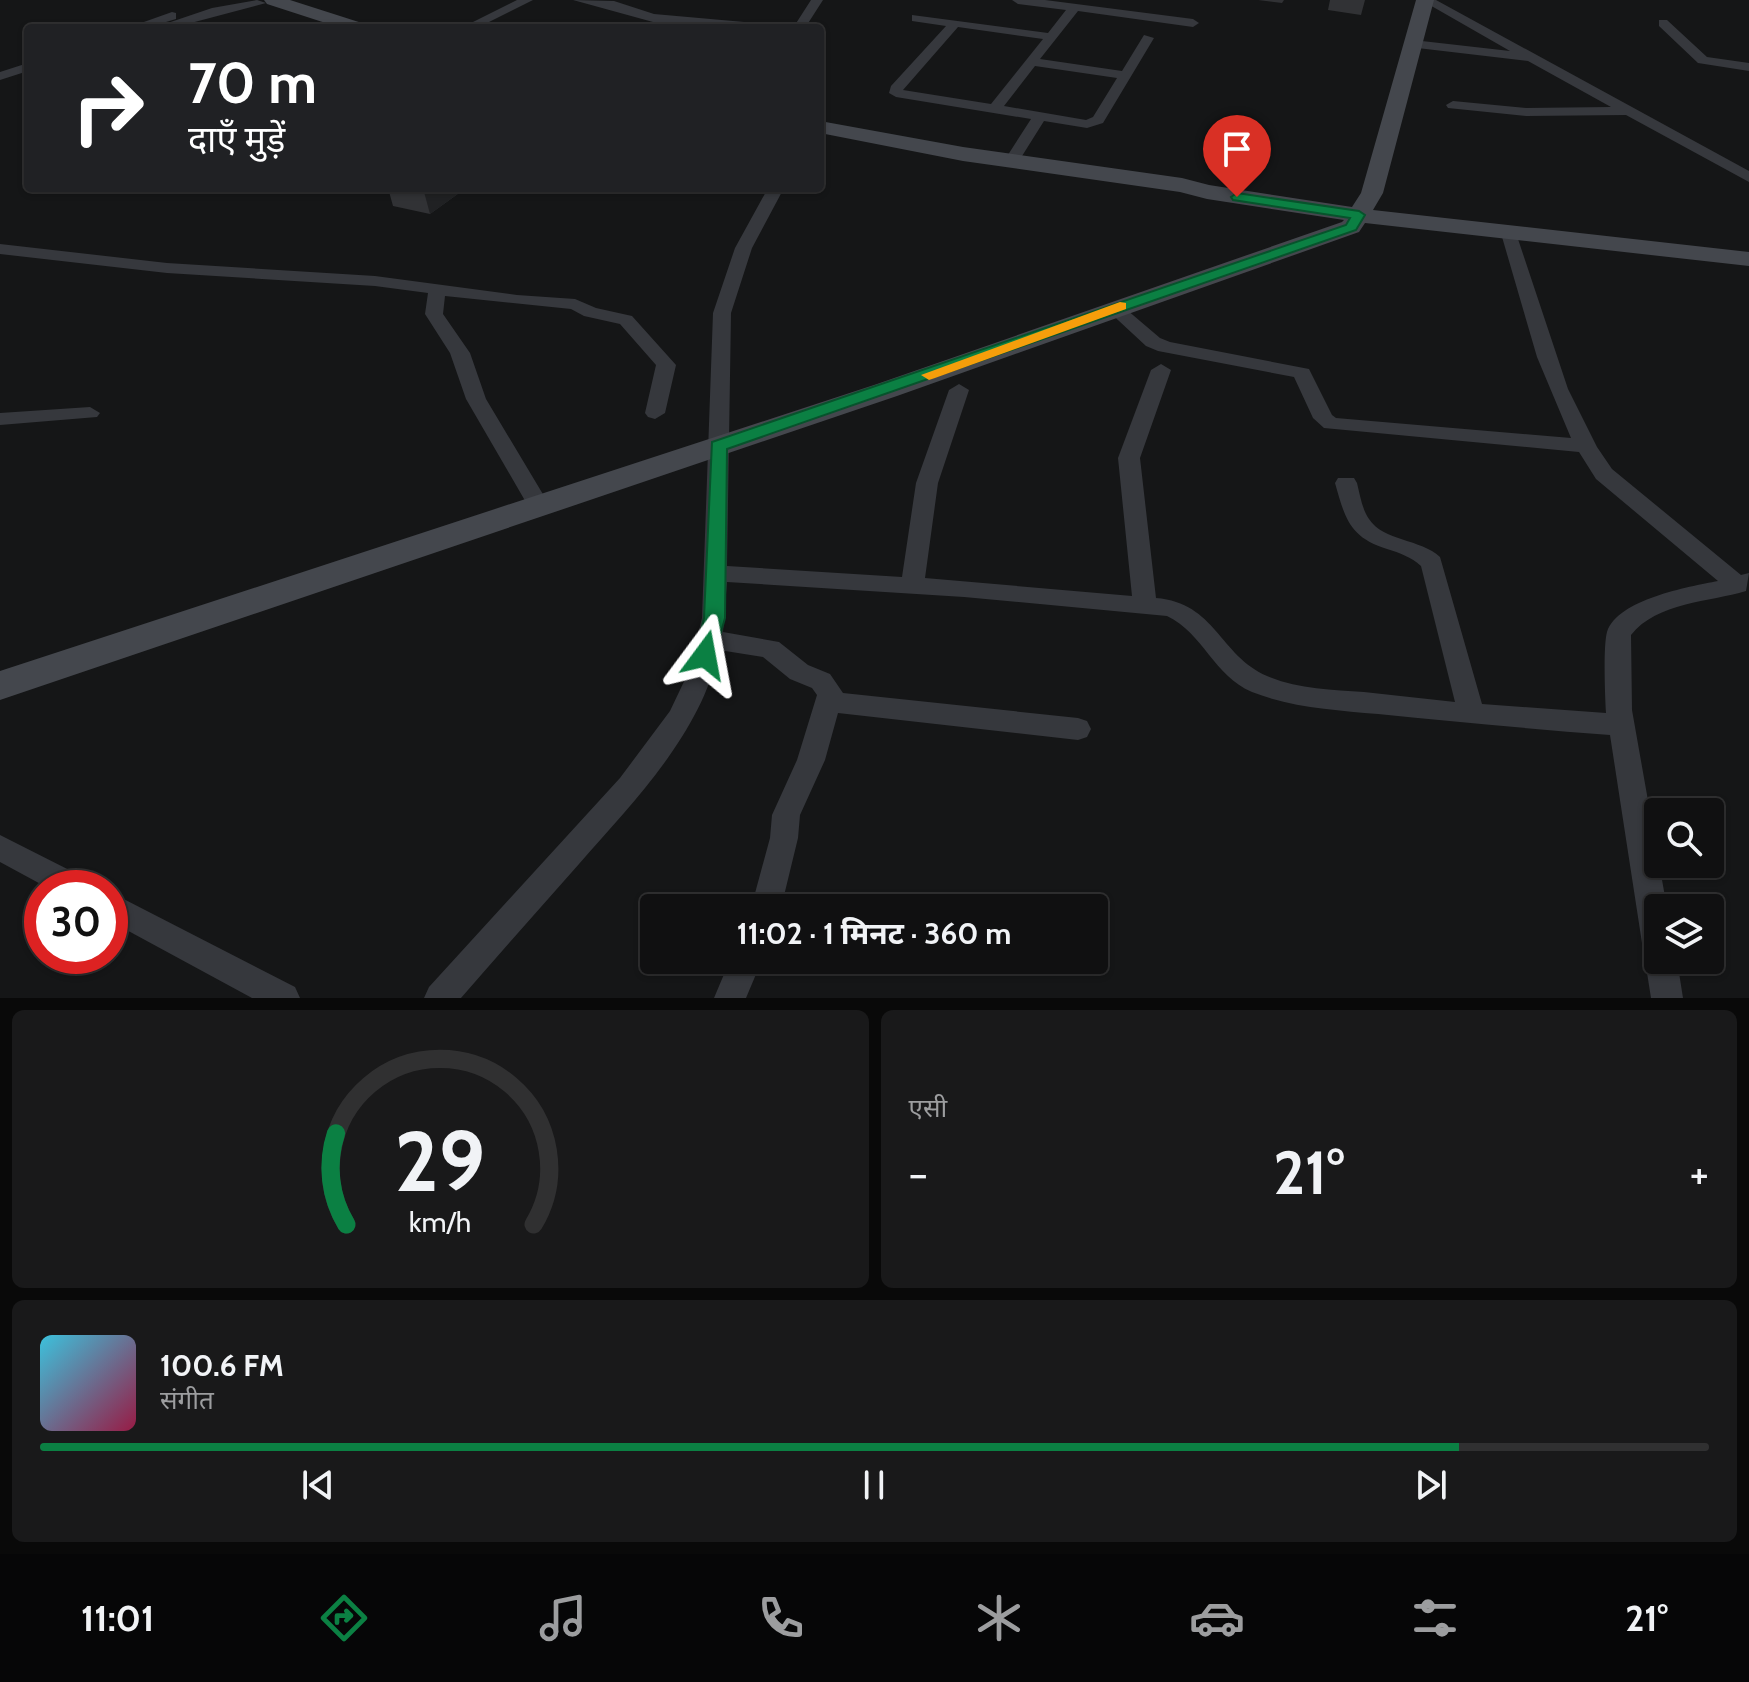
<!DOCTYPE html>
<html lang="hi">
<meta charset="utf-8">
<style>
:root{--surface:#101011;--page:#19191a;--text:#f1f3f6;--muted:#9c9d9f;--line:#303031;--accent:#0b8043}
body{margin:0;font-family:Cabin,"Noto Sans Devanagari",sans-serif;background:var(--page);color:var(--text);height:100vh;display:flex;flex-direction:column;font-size:30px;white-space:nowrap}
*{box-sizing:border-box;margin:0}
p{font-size:26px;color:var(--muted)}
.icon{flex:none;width:44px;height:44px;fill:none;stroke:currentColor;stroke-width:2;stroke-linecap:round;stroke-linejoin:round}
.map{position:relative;height:998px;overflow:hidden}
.sheet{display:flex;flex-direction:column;gap:12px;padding:12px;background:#090909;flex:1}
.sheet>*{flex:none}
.banner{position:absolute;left:24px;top:24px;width:800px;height:168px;border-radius:8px;box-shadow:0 2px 6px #0004,0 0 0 2px var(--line);background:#202124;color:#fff;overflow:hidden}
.fabs{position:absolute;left:1644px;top:798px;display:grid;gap:16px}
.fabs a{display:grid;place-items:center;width:80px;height:80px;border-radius:8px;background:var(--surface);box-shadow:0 2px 6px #0004,0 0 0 2px var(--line);font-size:40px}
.speed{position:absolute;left:24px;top:870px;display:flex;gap:16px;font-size:40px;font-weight:700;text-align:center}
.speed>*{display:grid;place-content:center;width:104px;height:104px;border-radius:50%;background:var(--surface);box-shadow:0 2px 6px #0004,0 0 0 2px var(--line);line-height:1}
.speed .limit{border:12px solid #d22;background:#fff;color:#111}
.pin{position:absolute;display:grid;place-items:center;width:68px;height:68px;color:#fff;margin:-82px -34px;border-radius:50% 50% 50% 0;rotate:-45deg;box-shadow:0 0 8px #0007}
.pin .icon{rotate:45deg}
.me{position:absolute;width:88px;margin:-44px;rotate:13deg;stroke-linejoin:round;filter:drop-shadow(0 0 6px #0008)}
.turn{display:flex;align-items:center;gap:28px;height:168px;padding:0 32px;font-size:36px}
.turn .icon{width:104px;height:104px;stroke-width:2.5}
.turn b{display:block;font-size:56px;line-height:68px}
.big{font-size:60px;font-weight:700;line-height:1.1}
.sheet .card{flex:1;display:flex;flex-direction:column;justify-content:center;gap:12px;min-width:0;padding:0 28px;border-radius:12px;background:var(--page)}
.sheet .dial{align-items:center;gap:0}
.dial svg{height:208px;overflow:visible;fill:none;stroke:var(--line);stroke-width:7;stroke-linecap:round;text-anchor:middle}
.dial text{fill:var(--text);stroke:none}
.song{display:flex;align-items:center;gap:24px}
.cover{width:96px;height:96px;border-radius:12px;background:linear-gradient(135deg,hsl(190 70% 55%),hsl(340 70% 35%))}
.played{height:8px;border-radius:4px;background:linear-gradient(90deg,var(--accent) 85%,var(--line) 85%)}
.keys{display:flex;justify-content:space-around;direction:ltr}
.heat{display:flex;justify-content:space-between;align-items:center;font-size:44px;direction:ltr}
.sheet .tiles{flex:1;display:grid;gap:12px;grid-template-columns:1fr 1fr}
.card:last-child{grid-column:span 2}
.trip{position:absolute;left:640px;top:894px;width:468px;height:80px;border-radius:8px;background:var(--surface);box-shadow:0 2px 6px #0004,0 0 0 2px var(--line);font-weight:700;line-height:80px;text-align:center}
.dock{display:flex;height:128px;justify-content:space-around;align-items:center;background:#060607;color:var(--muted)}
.dock .icon{width:56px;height:56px}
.dock .current{color:var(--accent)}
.dock b{font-size:36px;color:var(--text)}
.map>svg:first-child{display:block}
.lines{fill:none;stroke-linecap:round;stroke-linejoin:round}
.street{fill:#36383d;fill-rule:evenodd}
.secondary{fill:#44474d;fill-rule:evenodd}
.wall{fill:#313235}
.shaded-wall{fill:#202123}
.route{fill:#0b8043;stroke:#07532c;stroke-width:2}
.slow{fill:#f59e0b}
</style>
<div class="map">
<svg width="1749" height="998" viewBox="0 0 1749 998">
<rect width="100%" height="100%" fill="#151617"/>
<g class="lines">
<path class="street" d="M257,0l9,3 -94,25h-19l59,-20z
M517,0h16l-56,28h-16z
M573,0l41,1 40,13 113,10 6,4h-48l-72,-6z
M811,0h12l-18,28h-12z
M1012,0h33l148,19 6,4 -6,4 -115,-16 -38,48 82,12 22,-36 10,3 -51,85 -16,5 -43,-7 -27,43 -5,2 -8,-5 27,-42 -135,-22 -7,-4 2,-7 55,-60 -34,-5v-6l136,18 18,-23 -48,-6zM958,27l85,12 -52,65 -88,-14zM1035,66l82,12 -24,39 -7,3 -82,-14z
M1421,0h15l313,171v11l-123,-67 -100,1 -78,-8 -2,-3 7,-4 73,7 85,-1 -83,-46 -119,-14 -2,-3 6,-4 97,11z
M172,12l4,1v6l-30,9h-19z
M1659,20h8l40,37 42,6v8l-51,-8 -39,-37z
M28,63v8l-28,9v-8z
M768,188h16l-32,60 -21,65 -4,253 175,11 14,-94 33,-93 10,-6 10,6 -31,93 -13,95 207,18 -14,-138 33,-88 10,-6 10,6 -31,88 16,140c60,5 63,57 111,78 30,13 65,14 97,16 30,3 61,7 91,10l-34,-136c-10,-9 -21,-13 -34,-17 -38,-12 -42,-31 -52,-66l3,-5h16l3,5c3,12 5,26 12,36 14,22 52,20 71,38l42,147 124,9c-1,-16 -3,-67 1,-81 11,-33 81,-45 111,-51l-122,-102 -17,-27 -255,-24 -11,-10 -19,-41 -136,-26 -12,-5 -41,-38 3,-4h12l40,34 10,4 139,27 23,46 4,3 235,20 -34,-81 -37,-127 2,-3h12l54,162 29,58 15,22 129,106 8,-2 -3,18c-36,11 -89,11 -115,44l1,75 35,198h-9v52h19l6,38h-32l-6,-38 3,-6 -6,-11 -32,-208c-78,-6 -154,-13 -232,-21 -42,-4 -85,-6 -126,-22 -38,-16 -49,-59 -85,-76l-203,-19 -237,-15 -4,50 56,10 29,23 22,9 13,19 235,25 9,3 4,8 -4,8 -9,3 -240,-27 -13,47 -25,55 -2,23 -17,70h-30l19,-70 2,-23 25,-55 20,-65 -5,-7 -22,-9 -27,-22 -44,-7c-18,84 -85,151 -140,214 -39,44 -79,89 -118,134h-37l5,-11 191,-209 50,-67 19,-40 13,-53 11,-305 22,-65z
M0,244l167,19 208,13 142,19 58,4 21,9 36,8 44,49 -11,48 -10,6 -7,-2 -3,-4 11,-48 -36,-41 -36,-8 -13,-7 -126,-13 -2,18 27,39 16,46 64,107 -3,5h-16l-65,-112 -16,-46 -25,-39 3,-21 -53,-7 -208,-13 -167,-19z
M90,407l10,6 -3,4 -97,8v-12z
M0,835l87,44 4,9h-43l-48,-26z
M110,892l185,95 5,11h-48l-142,-77z
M730,960h32l-16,38h-32z"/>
<path class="secondary" d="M264,0h26l75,24 3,4h-27l-74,-24z
M1416,0h18l-51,193 -10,17 376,42v14l-384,-43 -6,9 -462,164 -897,304v-29l877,-287 465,-162 2,-2 -137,-21 -27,-7 -217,-31 -143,-28v-12l143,26 219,31 27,7 143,22 9,-14z"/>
</g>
<path class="wall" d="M1258,0h26l-2,3z
M1330,0h35l-4,15 -33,-5z
M388,188h78l-36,26 -37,-8z"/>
<path class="shaded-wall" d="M423,188h43l-36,26z"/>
<path class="route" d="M1237,193l122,18 6,4 -9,15 -629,219 -2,169 -12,43h-15l-3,-6 9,-37 8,-176 634,-217 4,-7 -117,-18 -2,-3z"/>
<path class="slow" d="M1120,302l6,1v6l-191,69 -6,2 -8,-5z"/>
</svg>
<div class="fabs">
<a><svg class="icon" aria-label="search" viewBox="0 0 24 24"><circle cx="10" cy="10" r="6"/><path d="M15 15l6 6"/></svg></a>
<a><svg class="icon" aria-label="layers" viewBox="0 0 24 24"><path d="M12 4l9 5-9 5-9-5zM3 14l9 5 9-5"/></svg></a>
</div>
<div class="speed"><div class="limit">30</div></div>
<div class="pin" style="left:1237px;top:197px;background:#d93025"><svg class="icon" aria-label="arrive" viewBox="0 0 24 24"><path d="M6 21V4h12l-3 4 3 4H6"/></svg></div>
<svg class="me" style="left:705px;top:655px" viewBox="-20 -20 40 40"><path d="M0-17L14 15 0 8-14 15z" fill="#0b8043" stroke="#fff" stroke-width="4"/></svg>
<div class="trip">11:02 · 1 मिनट · 360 m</div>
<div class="banner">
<div class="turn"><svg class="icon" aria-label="right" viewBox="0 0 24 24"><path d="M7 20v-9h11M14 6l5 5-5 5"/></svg><div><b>70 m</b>दाएँ मुड़ें</div></div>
</div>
</div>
<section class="sheet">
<div class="tiles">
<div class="card dial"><svg viewBox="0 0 100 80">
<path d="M14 69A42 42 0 1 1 86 69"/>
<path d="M14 69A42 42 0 0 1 10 34" stroke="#0b8043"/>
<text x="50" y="56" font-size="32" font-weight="700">29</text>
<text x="50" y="72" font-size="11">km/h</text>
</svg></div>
<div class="card"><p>एसी</p>
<div class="heat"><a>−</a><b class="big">21°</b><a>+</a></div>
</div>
<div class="card">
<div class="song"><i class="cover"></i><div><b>100.6 FM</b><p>संगीत</p></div></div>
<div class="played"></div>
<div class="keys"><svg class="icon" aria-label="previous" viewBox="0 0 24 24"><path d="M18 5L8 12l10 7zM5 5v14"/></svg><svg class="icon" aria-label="pause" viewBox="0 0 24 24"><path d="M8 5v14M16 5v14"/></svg><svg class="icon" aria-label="next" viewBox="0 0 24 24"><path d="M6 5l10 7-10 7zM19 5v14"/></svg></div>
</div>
</div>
</section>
<nav class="dock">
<b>11:01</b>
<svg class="icon current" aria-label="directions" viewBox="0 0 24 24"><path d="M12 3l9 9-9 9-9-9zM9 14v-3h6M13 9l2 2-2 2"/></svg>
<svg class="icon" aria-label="music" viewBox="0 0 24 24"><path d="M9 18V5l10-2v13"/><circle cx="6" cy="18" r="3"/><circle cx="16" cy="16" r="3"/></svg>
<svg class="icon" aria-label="phone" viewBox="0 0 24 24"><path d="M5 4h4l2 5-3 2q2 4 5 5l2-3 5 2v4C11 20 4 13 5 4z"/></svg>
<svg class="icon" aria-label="climate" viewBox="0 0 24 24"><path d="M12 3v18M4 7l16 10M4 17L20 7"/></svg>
<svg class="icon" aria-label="car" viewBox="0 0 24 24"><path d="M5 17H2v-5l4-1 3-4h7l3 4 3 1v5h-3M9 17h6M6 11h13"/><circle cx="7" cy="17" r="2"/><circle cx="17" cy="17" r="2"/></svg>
<svg class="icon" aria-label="filters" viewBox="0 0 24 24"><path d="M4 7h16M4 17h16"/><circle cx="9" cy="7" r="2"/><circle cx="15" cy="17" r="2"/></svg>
<b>21°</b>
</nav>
